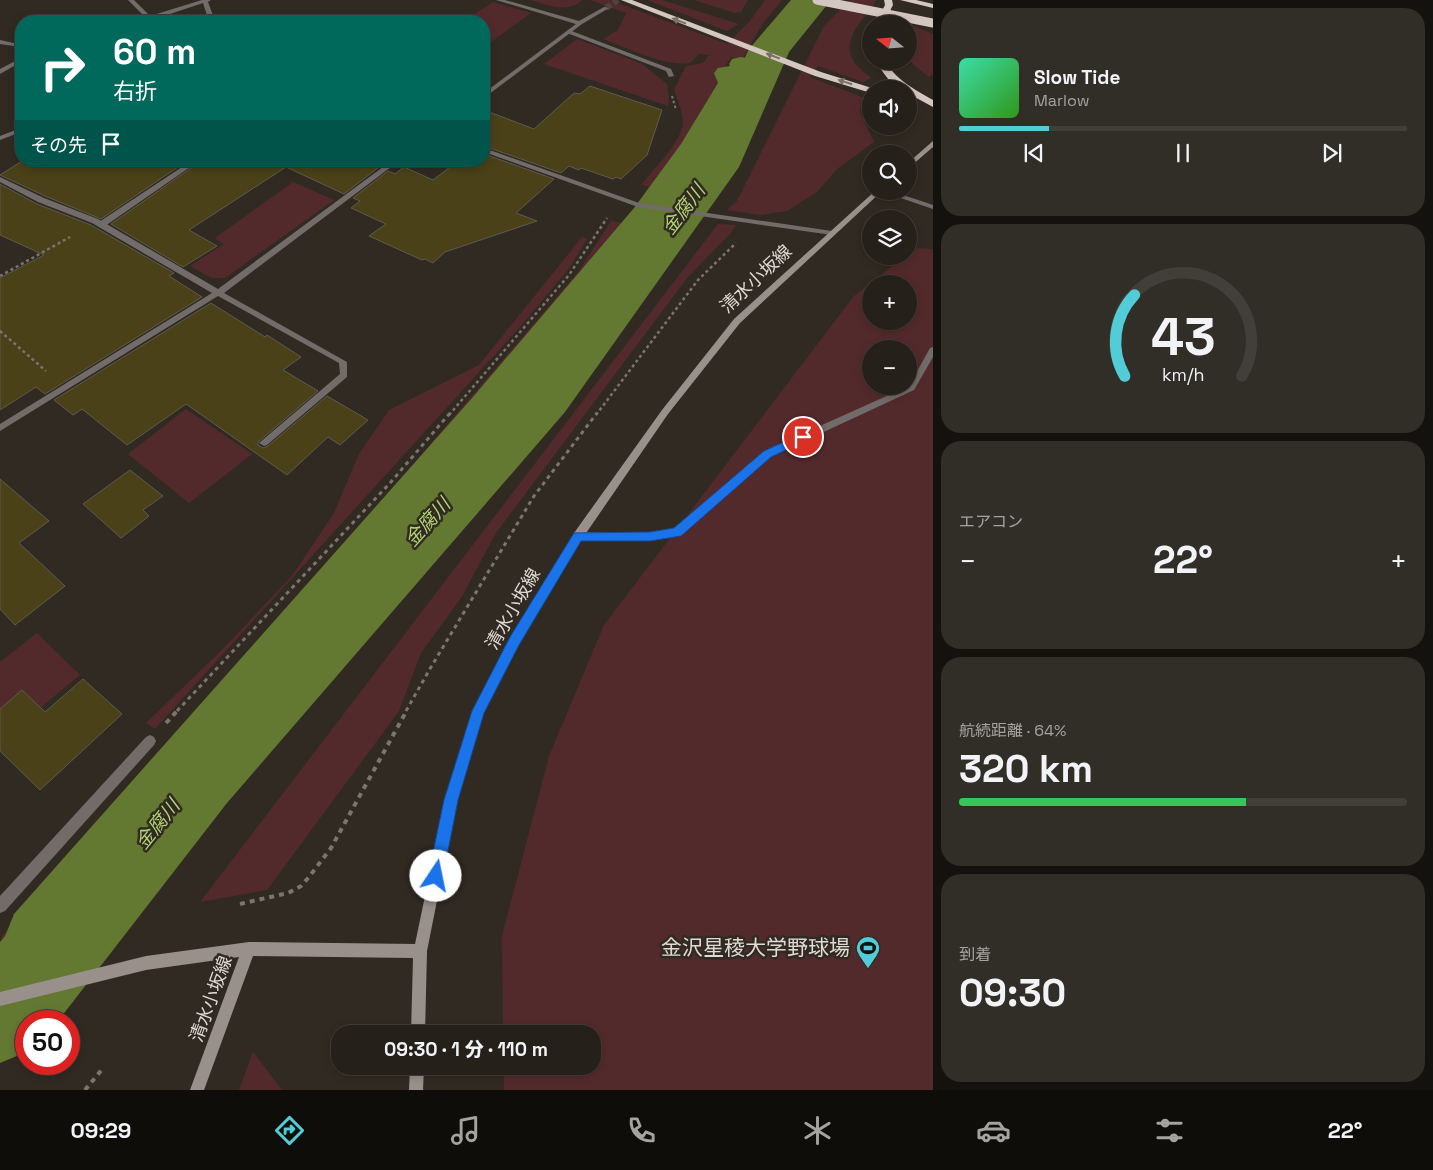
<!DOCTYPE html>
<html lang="ja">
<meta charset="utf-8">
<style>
:root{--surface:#25201a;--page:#312d27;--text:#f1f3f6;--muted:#a3a3a2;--line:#423e39;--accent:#52ccd6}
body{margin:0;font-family:"Space Grotesk","Noto Sans JP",sans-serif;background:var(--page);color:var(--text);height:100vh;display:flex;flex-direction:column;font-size:19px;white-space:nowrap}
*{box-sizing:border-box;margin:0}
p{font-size:16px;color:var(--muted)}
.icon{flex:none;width:28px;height:28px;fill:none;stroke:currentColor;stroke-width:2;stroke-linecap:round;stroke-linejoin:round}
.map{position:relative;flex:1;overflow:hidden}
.panel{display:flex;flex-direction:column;gap:8px;padding:8px;background:#14120e;width:500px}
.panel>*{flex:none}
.banner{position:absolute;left:15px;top:15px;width:475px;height:152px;border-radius:20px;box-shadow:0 2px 8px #0003,0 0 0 1px var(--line);background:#00695c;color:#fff;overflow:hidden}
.needle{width:32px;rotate:287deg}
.buttons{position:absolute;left:862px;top:15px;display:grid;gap:10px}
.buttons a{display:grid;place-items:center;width:55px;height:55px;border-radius:50%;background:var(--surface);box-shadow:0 2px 8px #0003,0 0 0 1px var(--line);font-size:25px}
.speed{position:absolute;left:15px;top:1010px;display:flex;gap:10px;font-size:25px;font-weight:700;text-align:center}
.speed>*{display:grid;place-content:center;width:65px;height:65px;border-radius:50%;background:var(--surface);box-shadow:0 2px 8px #0003,0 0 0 1px var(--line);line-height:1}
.speed .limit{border:8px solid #d22;background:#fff;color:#111}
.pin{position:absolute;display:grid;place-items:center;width:42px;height:42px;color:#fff;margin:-21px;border:2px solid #fff;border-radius:50%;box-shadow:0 1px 5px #0007}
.me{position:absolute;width:55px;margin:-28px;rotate:11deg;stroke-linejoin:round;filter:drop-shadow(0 0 4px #0008)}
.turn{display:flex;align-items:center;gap:18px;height:105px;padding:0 15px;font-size:22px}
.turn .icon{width:65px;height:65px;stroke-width:2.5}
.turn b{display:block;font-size:35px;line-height:42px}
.then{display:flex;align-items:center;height:48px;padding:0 15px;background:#0003;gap:10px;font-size:19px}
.big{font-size:38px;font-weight:800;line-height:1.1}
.panel .tile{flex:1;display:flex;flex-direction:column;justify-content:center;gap:8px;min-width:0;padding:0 18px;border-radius:20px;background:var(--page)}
.panel .dial{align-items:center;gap:0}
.dial svg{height:130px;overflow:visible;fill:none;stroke:var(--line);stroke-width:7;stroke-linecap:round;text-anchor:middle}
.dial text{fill:var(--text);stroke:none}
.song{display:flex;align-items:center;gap:15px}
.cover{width:60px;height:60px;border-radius:8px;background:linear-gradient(135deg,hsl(160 70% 55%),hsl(110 70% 35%))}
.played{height:5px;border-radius:2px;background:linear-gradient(90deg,var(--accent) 20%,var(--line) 20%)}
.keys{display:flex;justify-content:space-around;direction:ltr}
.heat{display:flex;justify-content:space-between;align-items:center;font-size:28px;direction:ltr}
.charge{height:8px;border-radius:4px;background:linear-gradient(90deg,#34c759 64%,var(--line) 0)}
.trip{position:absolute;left:331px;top:1025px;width:270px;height:50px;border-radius:20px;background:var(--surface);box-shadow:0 2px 8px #0003,0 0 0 1px var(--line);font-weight:800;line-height:50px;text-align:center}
.tabs{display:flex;height:80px;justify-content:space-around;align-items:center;background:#0f0d0a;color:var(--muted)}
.tabs .icon{width:35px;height:35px}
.tabs .active{color:var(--accent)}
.tabs b{font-size:22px;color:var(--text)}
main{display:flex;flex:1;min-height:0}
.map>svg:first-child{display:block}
.green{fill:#532a2c;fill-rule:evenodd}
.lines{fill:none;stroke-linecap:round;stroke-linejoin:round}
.canal{fill:#637932;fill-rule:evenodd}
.river{fill:#637932;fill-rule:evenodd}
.building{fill:#4a4118;stroke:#5d5b50}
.street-tunnel{stroke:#4b443d;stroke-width:6;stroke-dasharray:6 3;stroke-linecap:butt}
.path-far3{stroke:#7b756e;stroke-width:2;stroke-dasharray:2.5 2.5;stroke-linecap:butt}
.path-far2{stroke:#7b756e;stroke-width:2.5;stroke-dasharray:3 3;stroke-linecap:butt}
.path-far1{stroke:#7b756e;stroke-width:3;stroke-dasharray:4 4;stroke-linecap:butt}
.path{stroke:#7b756e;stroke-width:4;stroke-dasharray:5 5;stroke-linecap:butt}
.lane{fill:#716c69;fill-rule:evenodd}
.street{fill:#716c69;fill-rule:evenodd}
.secondary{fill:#99908c;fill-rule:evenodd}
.highway{fill:#d4c6c0;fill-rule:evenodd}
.highway-bridge{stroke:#d4c6c0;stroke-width:9}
.oneway{fill:#7a7069}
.route{fill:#1a73e8;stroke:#114b97}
.labels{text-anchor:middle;stroke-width:5;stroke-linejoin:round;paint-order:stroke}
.street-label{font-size:18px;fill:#dfdad5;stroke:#312a22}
.water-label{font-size:19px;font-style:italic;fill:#b4d472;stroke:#312a22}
.near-poi-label{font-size:21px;fill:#dfdad5;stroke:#312a22;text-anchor:end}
</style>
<main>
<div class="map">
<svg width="933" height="1090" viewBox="0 0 933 1090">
<rect width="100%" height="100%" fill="#312a22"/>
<path class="green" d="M531,0h51c-15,14 -34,5 -51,0z
M590,0h20l117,44 22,-22 16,-22h17l-19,23 -21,37 -11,-3 -8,13 1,11 -36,65 -33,42 -14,-3c12,-15 36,-39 41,-57 3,-13 -4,-26 -8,-38l12,-24 17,-3 6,-8 -10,-1 -9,9c-25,4 -64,-16 -87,-24l15,-9 8,-17z
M647,0h15l77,24 -12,7z
M694,0h54l-7,12 -6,1z
M850,0h26c-10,18 -37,39 -22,62 4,6 12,11 17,16l-8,4 -45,-16 -8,11 57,22 -6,4 -1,9 14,30 -37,27 -20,23 -30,19 -27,4 -33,-5 10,-9 87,-175z
M493,2l38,11 -47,34v-26h-20z
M909,24l24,10v40l-4,3 -20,-16z
M577,39l65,25 25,20 2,14 -1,8 -124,-42z
M293,182l41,18 -109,78h-13l-22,-12 34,-22 -9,-6z
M611,221l17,3 -188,229 -415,484 -25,2 69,-85 213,-237 297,-346z
M718,224l18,1 -5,8 -43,44 -192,256 -35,65 -40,55 -22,58 -132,179 -67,12z
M582,237l5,2 -19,31 -49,58 -364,401 -9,-6 73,-70 73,-77 42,-63 25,-59 30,-44 90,-45z
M916,248l17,1v841h-429v-24h88v-32h-89l-1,-98 47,-180 55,-131 250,-329 51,-40h4v-3zM871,284h38v37h-38zM871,349h38v37h-38z
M186,409l66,45 -63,49 -61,-49z
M37,633l43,42 -80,66v-79z
M253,1052l29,38h-43z"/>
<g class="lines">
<path class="canal" d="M741,57l29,6 3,5 -3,5 -9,2 -23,-4 6,12 -36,63 -52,74 -157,195 -444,534 -25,72h-4v9l-20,9 -6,-3v-87l14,-35 459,-517 161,-189 47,-64 37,-61 -4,-10 4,-5 12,-2 -1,-2 3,-5z"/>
<path class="river" d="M791,0h40l-42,52 -50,115 -174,245 -338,391 -169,218h-32v31l-26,11v-121l169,-197 352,-365 172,-216 56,-115z"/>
</g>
<path class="building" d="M590,86l72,24 -15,45 -26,24 -5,-2 -3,2 -32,-11 -2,2 -10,-4 -8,7 -77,-27v-36l50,19 40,-36 6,1z
M484,154l70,25 -38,34 21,8 -92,31 -12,11 -8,-4 -3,1 -53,-24 17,-12 -35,-16 9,-7 -7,-3 35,-27 7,3 9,-7 29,13 25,-19h26z
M22,161h165l-86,58 -56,-23 -45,-21z
M201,161h165l13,6 -35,27 -58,-27 -97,63 28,16 -34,21 -72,-43z
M0,184l37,20 54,21 83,48 -5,3 33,21 -157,97 -9,-7 -36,23v-132l44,-23 -44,-20z
M211,303l54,34 2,-2 34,22 -18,13 35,21 -60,51v3l5,3 5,-2 59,-50 41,24 -28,25 -12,-8 -41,38 -101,-71 -59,41 -45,-36 -9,6 -19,-15z
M130,470l33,26 -20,14 6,6 -28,22 -38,-34z
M0,479l49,42 -30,22 46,43 -50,39 -15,-16z
M83,679l39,35 -82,76 -40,-39v-42l22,-19 23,22z"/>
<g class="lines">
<path class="street-tunnel" d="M606,8l12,-8"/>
<path class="path-far3" d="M672,96l4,14"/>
<path class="path-far2" d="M0,276l70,-39
M0,331l46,40
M449,415l120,-140 38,-57
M596,415l102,-135 38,-37"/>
<path class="path-far1" d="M177,711l213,-228 60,-70
M406,711l25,-44 103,-171 63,-83"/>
<path class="path" d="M166,723l12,-13
M240,904l48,-11 13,-7 8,-9 22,-29 76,-138
M85,1090l19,-23"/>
<path class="lane" d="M128,0h6l16,16 52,-16h9l-3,2 7,19h-6l-6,-18 -51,17 -14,1 8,-3z
M569,30l102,39 3,7 -5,1 -3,-6 -99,-38 -1,-1z
M0,40l18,4 3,2v5l-7,-5 -14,-2z
M21,58v4l-21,12v-5z
M21,128v4l-21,8v-4z
M191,161h8l-94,65h-6v-4z
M933,347v10l-19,33 -144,67 -90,78 -30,5 -76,-1 -1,-3 1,-3 4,-1h72l24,-4 90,-77 145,-65 21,-38z"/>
<path class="street" d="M496,0h9l74,21 25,-14 5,1 -27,16 -98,74v-5l92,-69z
M484,148l155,55 193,28 4,2 -4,2 -194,-28 -154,-55z
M391,161h8l-175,132 123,69v15l-80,68 -3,1 -5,-3 81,-69 -1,-11 -121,-67 -218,135v-7l212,-131 -120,-70 -54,-21 -38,-20v-5l44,21 54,21 120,70z
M880,191h11l42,14v4z
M150,735l4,2 2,4 -2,4 -149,166 -5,2v-17l146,-159z"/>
<path class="secondary" d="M933,141v6l-22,19 -2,1v-5z
M875,191h7l-142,132 -72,91 -86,125 -63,105 -36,68 -26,88 -30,151 -2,83h-14l2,-76 -160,-2 -49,134h-14l49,-133 -93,13 -146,36v-14l146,-36 103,-14 166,2 30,-144 27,-89 39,-73 63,-105 88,-123 72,-91z
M410,1066h14l-1,24h-14z"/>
<path class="highway" d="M621,0h11l189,72 54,17h-4v4l-56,-17z
M884,0h8l1,5 -10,19h-8l10,-19z
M900,0h16l17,4v4z
M876,61h9c11,19 29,28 48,39v7l-24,-13v-5c-17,0 -25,-15 -33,-28z"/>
<path class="highway-bridge" d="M817,0l116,23"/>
</g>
<defs><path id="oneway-solid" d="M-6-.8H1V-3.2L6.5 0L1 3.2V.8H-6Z" transform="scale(1.25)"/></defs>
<g class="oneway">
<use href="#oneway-solid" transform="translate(679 21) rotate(-159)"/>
<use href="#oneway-solid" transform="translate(773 56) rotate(-159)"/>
<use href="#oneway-solid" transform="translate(845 82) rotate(-163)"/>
</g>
<path class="route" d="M803,433l4,2 1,2 -1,3 -36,17 -90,79 -31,5h-69l-62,104 -35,68 -26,87 -15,76 -2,5 -5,2 -6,-2 -2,-5 16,-76 28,-89 38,-74 64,-104 76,-1 24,-4 90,-77z"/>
<defs>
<g id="stadium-pin" transform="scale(1.25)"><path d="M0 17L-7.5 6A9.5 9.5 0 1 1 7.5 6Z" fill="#52ccd6" stroke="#312a22"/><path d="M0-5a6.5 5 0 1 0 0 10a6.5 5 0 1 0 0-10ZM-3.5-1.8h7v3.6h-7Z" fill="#111"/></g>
</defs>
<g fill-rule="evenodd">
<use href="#stadium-pin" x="868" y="948"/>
</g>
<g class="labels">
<g class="street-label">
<text transform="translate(756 279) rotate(-43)" y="6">清水小坂線</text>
<text transform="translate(513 609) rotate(-60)" y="6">清水小坂線</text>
<text transform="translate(211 999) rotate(-70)" y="6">清水小坂線</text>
</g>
<g class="water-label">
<text transform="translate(683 209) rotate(-53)" y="7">金腐川</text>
<text transform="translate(427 522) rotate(-48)" y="7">金腐川</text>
<text transform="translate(157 824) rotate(-51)" y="7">金腐川</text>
</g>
<g class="near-poi-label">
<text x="850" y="955">金沢星稜大学野球場</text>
</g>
</g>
</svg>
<div class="buttons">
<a><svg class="needle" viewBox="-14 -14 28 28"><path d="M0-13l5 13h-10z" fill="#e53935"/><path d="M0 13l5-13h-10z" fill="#a3a3a2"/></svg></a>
<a><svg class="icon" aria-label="sound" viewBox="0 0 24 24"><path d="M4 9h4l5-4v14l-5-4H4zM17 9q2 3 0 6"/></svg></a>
<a><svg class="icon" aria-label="search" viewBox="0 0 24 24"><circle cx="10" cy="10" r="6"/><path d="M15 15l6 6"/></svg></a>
<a><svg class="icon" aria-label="layers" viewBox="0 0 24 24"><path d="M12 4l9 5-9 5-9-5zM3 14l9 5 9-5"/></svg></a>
<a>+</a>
<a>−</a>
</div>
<div class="speed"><div class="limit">50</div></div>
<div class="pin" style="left:803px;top:437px;background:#d93025"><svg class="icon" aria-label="arrive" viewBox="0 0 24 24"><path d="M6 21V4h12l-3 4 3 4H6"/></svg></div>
<svg class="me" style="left:436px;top:876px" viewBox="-20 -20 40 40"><circle r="19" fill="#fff"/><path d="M0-13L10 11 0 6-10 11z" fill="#1a73e8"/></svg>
<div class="trip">09:30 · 1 分 · 110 m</div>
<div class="banner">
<div class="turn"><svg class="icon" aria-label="right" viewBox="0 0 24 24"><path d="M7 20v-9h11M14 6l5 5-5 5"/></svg><div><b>60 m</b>右折</div></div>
<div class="then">その先<svg class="icon" aria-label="arrive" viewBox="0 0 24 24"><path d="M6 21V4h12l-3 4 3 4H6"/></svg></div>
</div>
</div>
<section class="panel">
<div class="tile">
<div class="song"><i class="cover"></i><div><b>Slow Tide</b><p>Marlow</p></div></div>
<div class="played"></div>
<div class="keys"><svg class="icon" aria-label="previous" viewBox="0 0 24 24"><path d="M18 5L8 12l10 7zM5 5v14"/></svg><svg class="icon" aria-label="pause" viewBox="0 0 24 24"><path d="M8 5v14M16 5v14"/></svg><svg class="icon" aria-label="next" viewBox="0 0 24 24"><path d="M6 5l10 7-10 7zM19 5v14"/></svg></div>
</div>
<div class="tile dial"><svg viewBox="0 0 100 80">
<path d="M14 69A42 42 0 1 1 86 69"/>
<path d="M14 69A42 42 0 0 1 20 19" stroke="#52ccd6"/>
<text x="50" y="56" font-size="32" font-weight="700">43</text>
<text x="50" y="72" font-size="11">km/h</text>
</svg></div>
<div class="tile"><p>エアコン</p>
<div class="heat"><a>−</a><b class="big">22°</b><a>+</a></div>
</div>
<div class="tile"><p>航続距離 · 64%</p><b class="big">320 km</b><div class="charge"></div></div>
<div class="tile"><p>到着</p><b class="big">09:30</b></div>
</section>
</main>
<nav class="tabs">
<b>09:29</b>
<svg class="icon active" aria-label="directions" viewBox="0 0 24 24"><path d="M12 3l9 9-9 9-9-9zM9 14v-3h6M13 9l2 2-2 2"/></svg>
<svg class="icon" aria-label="music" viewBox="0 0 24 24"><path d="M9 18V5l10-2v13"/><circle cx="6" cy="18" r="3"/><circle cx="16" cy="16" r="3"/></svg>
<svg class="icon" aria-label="phone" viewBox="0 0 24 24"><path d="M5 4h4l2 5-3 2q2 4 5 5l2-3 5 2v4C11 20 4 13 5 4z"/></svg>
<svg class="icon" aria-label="climate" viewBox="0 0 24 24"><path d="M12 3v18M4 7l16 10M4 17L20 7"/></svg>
<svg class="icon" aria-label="car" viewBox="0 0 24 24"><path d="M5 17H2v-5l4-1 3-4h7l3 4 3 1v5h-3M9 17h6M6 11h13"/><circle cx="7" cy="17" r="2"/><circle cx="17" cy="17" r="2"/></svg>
<svg class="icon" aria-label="filters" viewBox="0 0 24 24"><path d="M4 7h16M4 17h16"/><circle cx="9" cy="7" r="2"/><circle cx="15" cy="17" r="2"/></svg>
<b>22°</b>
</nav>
